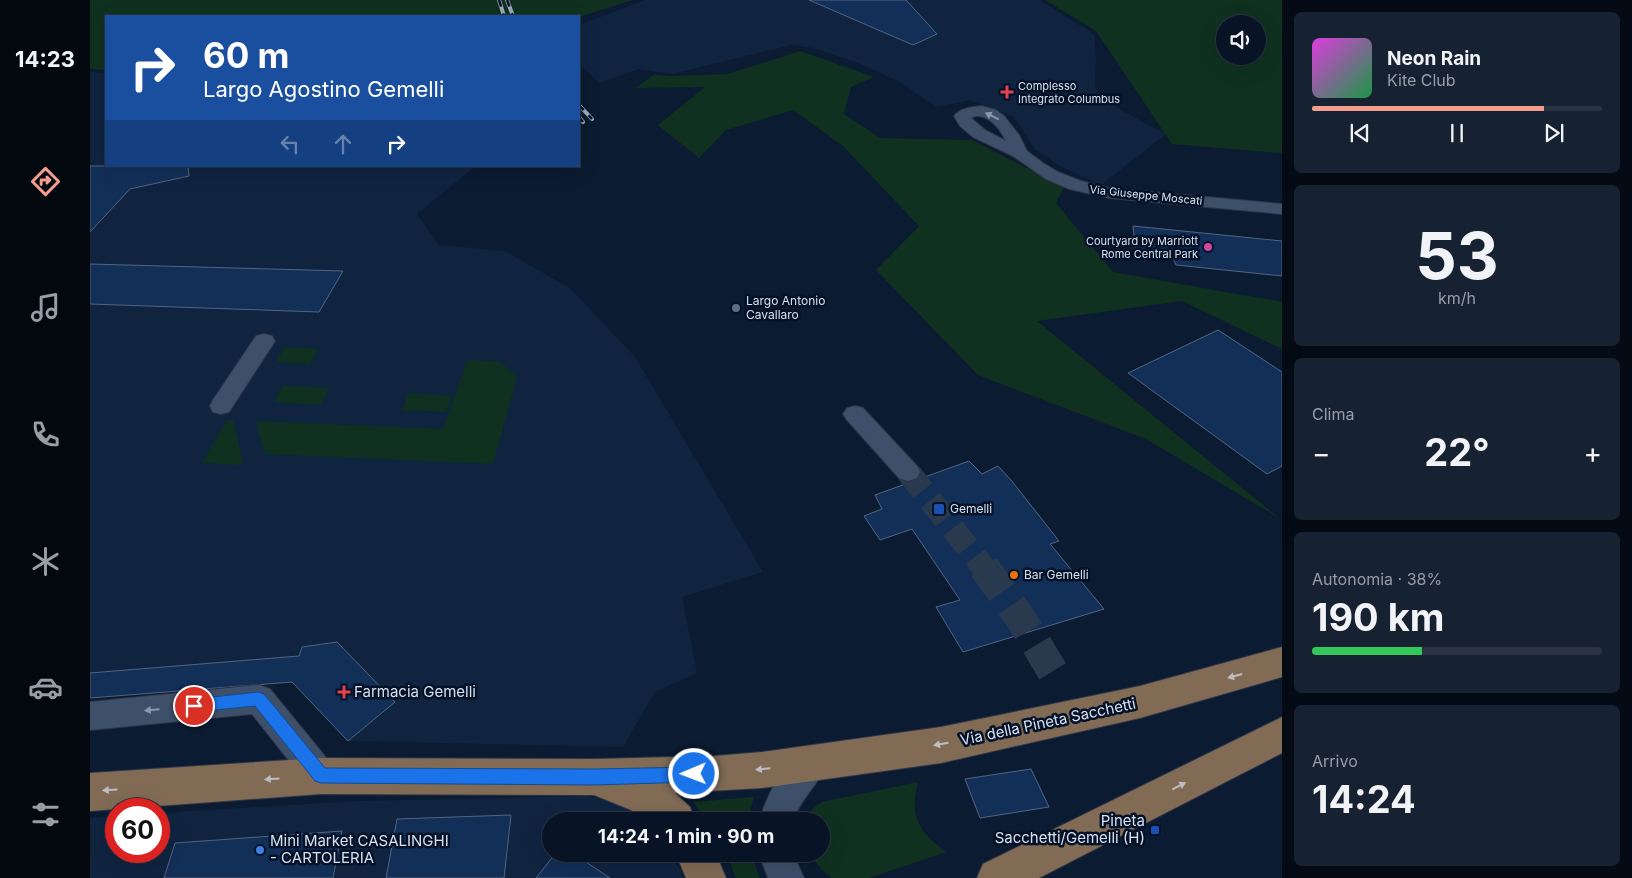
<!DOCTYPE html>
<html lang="it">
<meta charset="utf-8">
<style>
:root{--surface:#081425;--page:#162132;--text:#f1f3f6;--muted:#989ea7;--line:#293342;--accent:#f59d8f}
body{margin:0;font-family:Inter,sans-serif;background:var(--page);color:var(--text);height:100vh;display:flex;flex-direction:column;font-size:19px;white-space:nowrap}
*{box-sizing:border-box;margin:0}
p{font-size:16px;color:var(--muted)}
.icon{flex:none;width:28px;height:28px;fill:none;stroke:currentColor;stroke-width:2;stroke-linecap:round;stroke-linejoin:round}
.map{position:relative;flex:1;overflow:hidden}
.panel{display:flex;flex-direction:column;gap:12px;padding:12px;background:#040b14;width:350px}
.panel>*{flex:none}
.guide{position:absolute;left:15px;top:15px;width:475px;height:152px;border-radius:0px;box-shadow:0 5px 20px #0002,0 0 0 1px var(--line);background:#1a4fa0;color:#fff;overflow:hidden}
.controls{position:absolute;left:1126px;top:15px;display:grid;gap:10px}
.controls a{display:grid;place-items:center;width:50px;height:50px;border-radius:50%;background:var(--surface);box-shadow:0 5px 20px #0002,0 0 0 1px var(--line);font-size:25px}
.speed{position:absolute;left:15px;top:798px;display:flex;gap:10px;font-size:25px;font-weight:700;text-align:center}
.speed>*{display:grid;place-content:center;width:65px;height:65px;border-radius:50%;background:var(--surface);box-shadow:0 5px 20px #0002,0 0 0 1px var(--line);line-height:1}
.speed .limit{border:8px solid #d22;background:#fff;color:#111}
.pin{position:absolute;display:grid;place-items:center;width:42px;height:42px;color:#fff;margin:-21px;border:2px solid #fff;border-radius:50%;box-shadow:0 1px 5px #0007}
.me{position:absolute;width:55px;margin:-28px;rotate:269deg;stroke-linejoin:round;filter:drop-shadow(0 0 4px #0008)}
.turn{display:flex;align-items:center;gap:18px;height:105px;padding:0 15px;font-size:22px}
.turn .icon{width:65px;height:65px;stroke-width:2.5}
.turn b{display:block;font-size:35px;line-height:42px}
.lanes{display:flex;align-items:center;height:48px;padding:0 15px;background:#0003;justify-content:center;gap:25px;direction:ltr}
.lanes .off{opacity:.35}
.big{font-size:38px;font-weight:700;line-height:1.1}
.panel .card{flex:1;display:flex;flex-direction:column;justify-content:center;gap:8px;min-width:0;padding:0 18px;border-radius:8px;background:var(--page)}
.panel .dial{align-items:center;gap:0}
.dial b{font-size:65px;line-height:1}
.song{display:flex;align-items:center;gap:15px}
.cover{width:60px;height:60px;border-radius:8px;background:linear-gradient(135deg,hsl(300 70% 55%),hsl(140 70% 35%))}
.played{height:5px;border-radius:2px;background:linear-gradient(90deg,var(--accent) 80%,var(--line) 80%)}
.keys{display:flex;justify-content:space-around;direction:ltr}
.heat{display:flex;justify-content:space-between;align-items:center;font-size:28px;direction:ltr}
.charge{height:8px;border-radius:4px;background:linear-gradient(90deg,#34c759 38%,var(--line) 0)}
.trip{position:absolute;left:452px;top:812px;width:288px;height:50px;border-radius:25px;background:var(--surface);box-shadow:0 5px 20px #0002,0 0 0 1px var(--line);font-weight:700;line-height:50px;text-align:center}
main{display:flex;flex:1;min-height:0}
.menu{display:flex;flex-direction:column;width:90px;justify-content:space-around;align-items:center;background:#03080f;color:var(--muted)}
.menu .icon{width:35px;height:35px}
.menu .selected{color:var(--accent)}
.menu b{font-size:22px;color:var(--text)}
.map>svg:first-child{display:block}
.built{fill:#102440}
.green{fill:#103120;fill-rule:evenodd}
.building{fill:#122f58;stroke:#526580}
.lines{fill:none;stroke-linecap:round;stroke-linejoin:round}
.street-tunnel-far1{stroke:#29394e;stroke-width:24;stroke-dasharray:24 12;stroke-linecap:butt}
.street-tunnel{stroke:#29394e;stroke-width:31;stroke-dasharray:31 16;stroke-linecap:butt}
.street-casing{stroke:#2f3548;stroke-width:2}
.primary-casing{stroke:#2f3548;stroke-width:2}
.street{fill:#3d4f69;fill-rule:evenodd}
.primary{fill:#816b55;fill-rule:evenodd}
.rail-casing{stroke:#9eaabc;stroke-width:4}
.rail{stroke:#041127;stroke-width:2.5;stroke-dasharray:7;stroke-linecap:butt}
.oneway{fill:#8a98ac}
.oneway2{fill:#bcbdc2}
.route{fill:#1a73e8;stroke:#114b97}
.health-dot{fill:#e0444e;stroke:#041127;stroke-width:2}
.hotel-dot{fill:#d1479c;stroke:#041127;stroke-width:2}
.service-dot{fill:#5c6f8a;stroke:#041127;stroke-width:2}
.transit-dot{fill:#1a4fb4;stroke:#041127;stroke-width:2}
.food-dot{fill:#e8710a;stroke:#041127;stroke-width:2}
.shop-dot{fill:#3f7fe0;stroke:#041127;stroke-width:2}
.labels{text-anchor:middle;stroke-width:5;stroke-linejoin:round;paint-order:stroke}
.far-poi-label{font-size:11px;fill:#d6e0f0;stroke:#041127;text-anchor:start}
.far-street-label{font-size:11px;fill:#d6e0f0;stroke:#041127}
.poi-label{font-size:12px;fill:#d6e0f0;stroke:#041127;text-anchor:start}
.near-poi-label{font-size:15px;fill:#d6e0f0;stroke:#041127;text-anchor:start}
.near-street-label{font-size:15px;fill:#d6e0f0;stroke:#041127}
</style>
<main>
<nav class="menu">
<b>14:23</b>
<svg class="icon selected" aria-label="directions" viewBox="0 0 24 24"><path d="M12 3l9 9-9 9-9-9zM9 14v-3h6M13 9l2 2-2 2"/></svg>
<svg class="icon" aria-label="music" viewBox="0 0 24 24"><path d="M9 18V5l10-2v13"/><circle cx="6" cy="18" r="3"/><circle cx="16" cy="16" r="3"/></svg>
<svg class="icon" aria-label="phone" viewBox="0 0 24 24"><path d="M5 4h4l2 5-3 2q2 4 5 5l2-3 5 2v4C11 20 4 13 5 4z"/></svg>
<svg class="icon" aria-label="climate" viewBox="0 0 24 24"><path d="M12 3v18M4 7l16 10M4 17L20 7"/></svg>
<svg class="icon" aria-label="car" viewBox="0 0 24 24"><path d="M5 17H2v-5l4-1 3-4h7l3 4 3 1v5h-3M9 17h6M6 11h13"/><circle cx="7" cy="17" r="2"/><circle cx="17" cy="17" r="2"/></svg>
<svg class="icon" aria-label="filters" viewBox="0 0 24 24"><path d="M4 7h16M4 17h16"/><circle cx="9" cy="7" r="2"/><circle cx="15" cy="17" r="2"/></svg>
</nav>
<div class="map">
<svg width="1192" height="878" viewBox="0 0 1192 878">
<rect width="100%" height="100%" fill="#0b1b31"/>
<path class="built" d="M555,0h394l55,34 2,23 -1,30 7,10 17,12 47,25 -65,51 -42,-19 -24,-17 -21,-32 -43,-17 -35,7 -36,-25 -39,-18 -48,-16 -22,-3 -119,29 -33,-5 -40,14 -20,-19v-39z
M0,72l16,1v93h370l-59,48 22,31 66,6 65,37 65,69 128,215 -81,25 15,76 -42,19 -32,55 -275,-6 -56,-59 -202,16z
M496,796l36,7 22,18h-93v33h118l12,16 2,8h-593v-60l26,-2v35h43v-38l198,-12z"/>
<path class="green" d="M0,0h543l-54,17 -473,-1v54l-16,-1z
M955,0h237v153l-110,-9 -76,-113zM1135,24h33v32h-33z
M710,51l74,26 -23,10 -7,27 36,24 92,2 92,47 -8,16 57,69 169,30v47l-100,-48 -145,20 242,197 -133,-79 -168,-64 -102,-105 43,-44 -76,-80 -50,-36 -67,20 -27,28 -41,-33 47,-38 -70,1 19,-13 18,1 56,-2z
M195,347l34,2 -9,15 -34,-2z
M378,360l31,1 18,16 -24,87 -228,-10 -9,-33 187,8z
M193,386l46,2 -8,17 -47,-3z
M319,393l43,3 -6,16 -44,-2z
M137,420h6l10,42 -3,3 -38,-2z
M828,782c-9,35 1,50 28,70l-77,26h-37l-10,-8 -13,-16h12v-33h-15c2,-9 8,-14 16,-19z
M664,797l-7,24h-38l-16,-19z
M637,854h24l9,24h-24z"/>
<path class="building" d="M719,0h97l31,34 -24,11z
M0,166h98l1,10 -59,13 -40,43z
M1043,226l149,15v35l-106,-11 -4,-9 -36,-3z
M0,264l253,7 -24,41 -229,-8z
M1128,330l64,42v94l-15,8 -139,-101z
M879,461l13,13 16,-8 13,14 48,61 -9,3 54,65 -141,43 -27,-45 24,-7 -48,-71 -32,11 -16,-24 18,-7 -7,-14z
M247,642l58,60 -47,39 -56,-59 -202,16v-25l209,-17 3,-9z
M941,769l18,38 -69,11 -15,-39z
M421,815l-7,63h-118l11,-59z
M252,831l-9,47h-169l11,-35z
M465,854h19l36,24h-74z"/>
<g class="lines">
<path class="street-tunnel-far1" d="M818,472l77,97"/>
<path class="street-tunnel" d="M894,567l37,52 32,53"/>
<g class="street-casing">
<path id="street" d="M892,106l14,4 8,6 15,19 8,16 16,12 15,9 23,9 28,7 173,16v10l-173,-16 -40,-9 -23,-10 -33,-23 -40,-19 -13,-11 -6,-10c6,-8 18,-9 28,-10zM885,116c15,-1 25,13 31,25l-21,-11 -14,-12z
M174,334l8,2 3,5 -46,71 -8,2 -8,-2 -3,-6 3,-6 43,-64z
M765,406l8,2 54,58 3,6 -3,6 -9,3 -9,-3 -52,-58 -4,-6 4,-6z
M169,685l11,4 62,76 5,11 -5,11 -11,5 -11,-5 -58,-73 -162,16v-28z
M721,748l11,5 5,11c-9,21 -27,35 -34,57h-34c9,-27 24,-61 52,-73z
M669,854h34l11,24h-36z"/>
</g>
<g class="primary-casing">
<path id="primary" d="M1192,647v30l-142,41 -199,45 -179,25 -87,5 15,14 5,14h-46l-18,-11 -37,-15 -273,-1 -231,17v-38l231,-15 273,1 120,-3 48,-4 179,-25 199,-41z
M1192,717v36l-243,125h-62l6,-14z
M586,854h40l10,24h-40z"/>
</g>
<use href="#street" class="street"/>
<use href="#primary" class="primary"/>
<g class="rail-casing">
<path id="rail" d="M409,0l5,16
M417,0l6,16
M489,105l13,14
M489,117l4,5"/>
</g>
<use href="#rail" class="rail"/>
</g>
<defs><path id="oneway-solid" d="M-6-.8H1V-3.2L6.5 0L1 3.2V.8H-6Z" transform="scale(1.25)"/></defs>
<g class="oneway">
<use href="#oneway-solid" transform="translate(902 116) rotate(-154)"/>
<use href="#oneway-solid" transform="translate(62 710) rotate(175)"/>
</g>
<g class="oneway2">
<use href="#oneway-solid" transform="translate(1145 676) rotate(165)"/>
<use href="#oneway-solid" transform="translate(851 744) rotate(170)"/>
<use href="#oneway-solid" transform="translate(673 769) rotate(174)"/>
<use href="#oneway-solid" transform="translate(182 779) rotate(176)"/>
<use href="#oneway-solid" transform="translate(1089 786) rotate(-27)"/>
<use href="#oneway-solid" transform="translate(20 790) rotate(176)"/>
</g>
<path class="route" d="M168,692l6,2 61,74 269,1 100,-2 6,2 2,5 -2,6 -6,2 -100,3 -273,-2 -6,-2 -60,-75 -61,6 -6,-2 -2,-4 2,-5 6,-2z"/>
<g class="health-dot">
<path d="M914.5 84.5h5v5h5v5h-5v5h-5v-5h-5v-5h5z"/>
<path d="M251.5 684.5h5v5h5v5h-5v5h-5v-5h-5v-5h5z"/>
</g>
<circle class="hotel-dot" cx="1118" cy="247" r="5"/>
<circle class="service-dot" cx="646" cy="308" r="5"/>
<g class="transit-dot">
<rect x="843" y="503" width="12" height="12" rx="2.5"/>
<rect x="1060" y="825" width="10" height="10" rx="2.5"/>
</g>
<circle class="food-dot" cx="924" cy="575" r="5"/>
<circle class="shop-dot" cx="170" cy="850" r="5"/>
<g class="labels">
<g class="far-poi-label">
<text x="928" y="90">Complesso<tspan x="928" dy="13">Integrato Columbus</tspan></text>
<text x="1108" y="245" text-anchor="end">Courtyard by Marriott<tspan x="1108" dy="13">Rome Central Park</tspan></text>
</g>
<g class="far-street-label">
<text transform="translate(1056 195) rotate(6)" y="4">Via Giuseppe Moscati</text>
</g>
<g class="poi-label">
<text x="656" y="305">Largo Antonio<tspan x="656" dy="14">Cavallaro</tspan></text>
<text x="860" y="513">Gemelli</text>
<text x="934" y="579">Bar Gemelli</text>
</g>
<g class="near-poi-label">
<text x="264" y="697">Farmacia Gemelli</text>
<text x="1055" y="826" text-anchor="end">Pineta<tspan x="1055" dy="17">Sacchetti/Gemelli (H)</tspan></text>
<text x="180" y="846">Mini Market CASALINGHI<tspan x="180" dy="17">- CARTOLERIA</tspan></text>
</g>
<g class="near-street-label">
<text transform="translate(958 722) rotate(-12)" y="5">Via della Pineta Sacchetti</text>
</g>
</g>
</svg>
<div class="controls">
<a><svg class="icon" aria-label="sound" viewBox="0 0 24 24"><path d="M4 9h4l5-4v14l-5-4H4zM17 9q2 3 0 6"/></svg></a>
</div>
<div class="speed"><div class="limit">60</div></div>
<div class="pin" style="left:104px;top:706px;background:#d93025"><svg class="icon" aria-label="arrive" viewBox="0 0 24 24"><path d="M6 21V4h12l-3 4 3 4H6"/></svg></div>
<svg class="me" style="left:604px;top:774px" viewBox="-20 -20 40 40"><circle r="17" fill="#1a73e8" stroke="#fff" stroke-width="3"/><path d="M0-11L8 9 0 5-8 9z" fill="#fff"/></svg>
<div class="trip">14:24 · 1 min · 90 m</div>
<div class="guide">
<div class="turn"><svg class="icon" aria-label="right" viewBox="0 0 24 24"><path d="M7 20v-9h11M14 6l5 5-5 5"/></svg><div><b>60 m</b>Largo Agostino Gemelli</div></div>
<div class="lanes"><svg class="icon off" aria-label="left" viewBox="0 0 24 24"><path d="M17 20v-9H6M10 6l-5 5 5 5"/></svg><svg class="icon off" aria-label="ahead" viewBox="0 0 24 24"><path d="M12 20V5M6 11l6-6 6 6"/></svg><svg class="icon" aria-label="right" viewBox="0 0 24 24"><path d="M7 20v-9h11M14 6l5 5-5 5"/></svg></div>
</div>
</div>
<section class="panel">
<div class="card">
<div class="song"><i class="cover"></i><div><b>Neon Rain</b><p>Kite Club</p></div></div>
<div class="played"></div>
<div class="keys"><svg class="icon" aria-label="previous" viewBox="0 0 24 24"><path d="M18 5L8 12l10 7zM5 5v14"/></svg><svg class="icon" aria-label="pause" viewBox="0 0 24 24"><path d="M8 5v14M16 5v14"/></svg><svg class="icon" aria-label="next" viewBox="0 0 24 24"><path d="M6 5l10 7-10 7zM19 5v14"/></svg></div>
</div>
<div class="card dial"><b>53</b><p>km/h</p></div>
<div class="card"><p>Clima</p>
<div class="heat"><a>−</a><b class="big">22°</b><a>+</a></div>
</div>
<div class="card"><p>Autonomia · 38%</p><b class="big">190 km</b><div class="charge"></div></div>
<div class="card"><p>Arrivo</p><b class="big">14:24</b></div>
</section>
</main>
